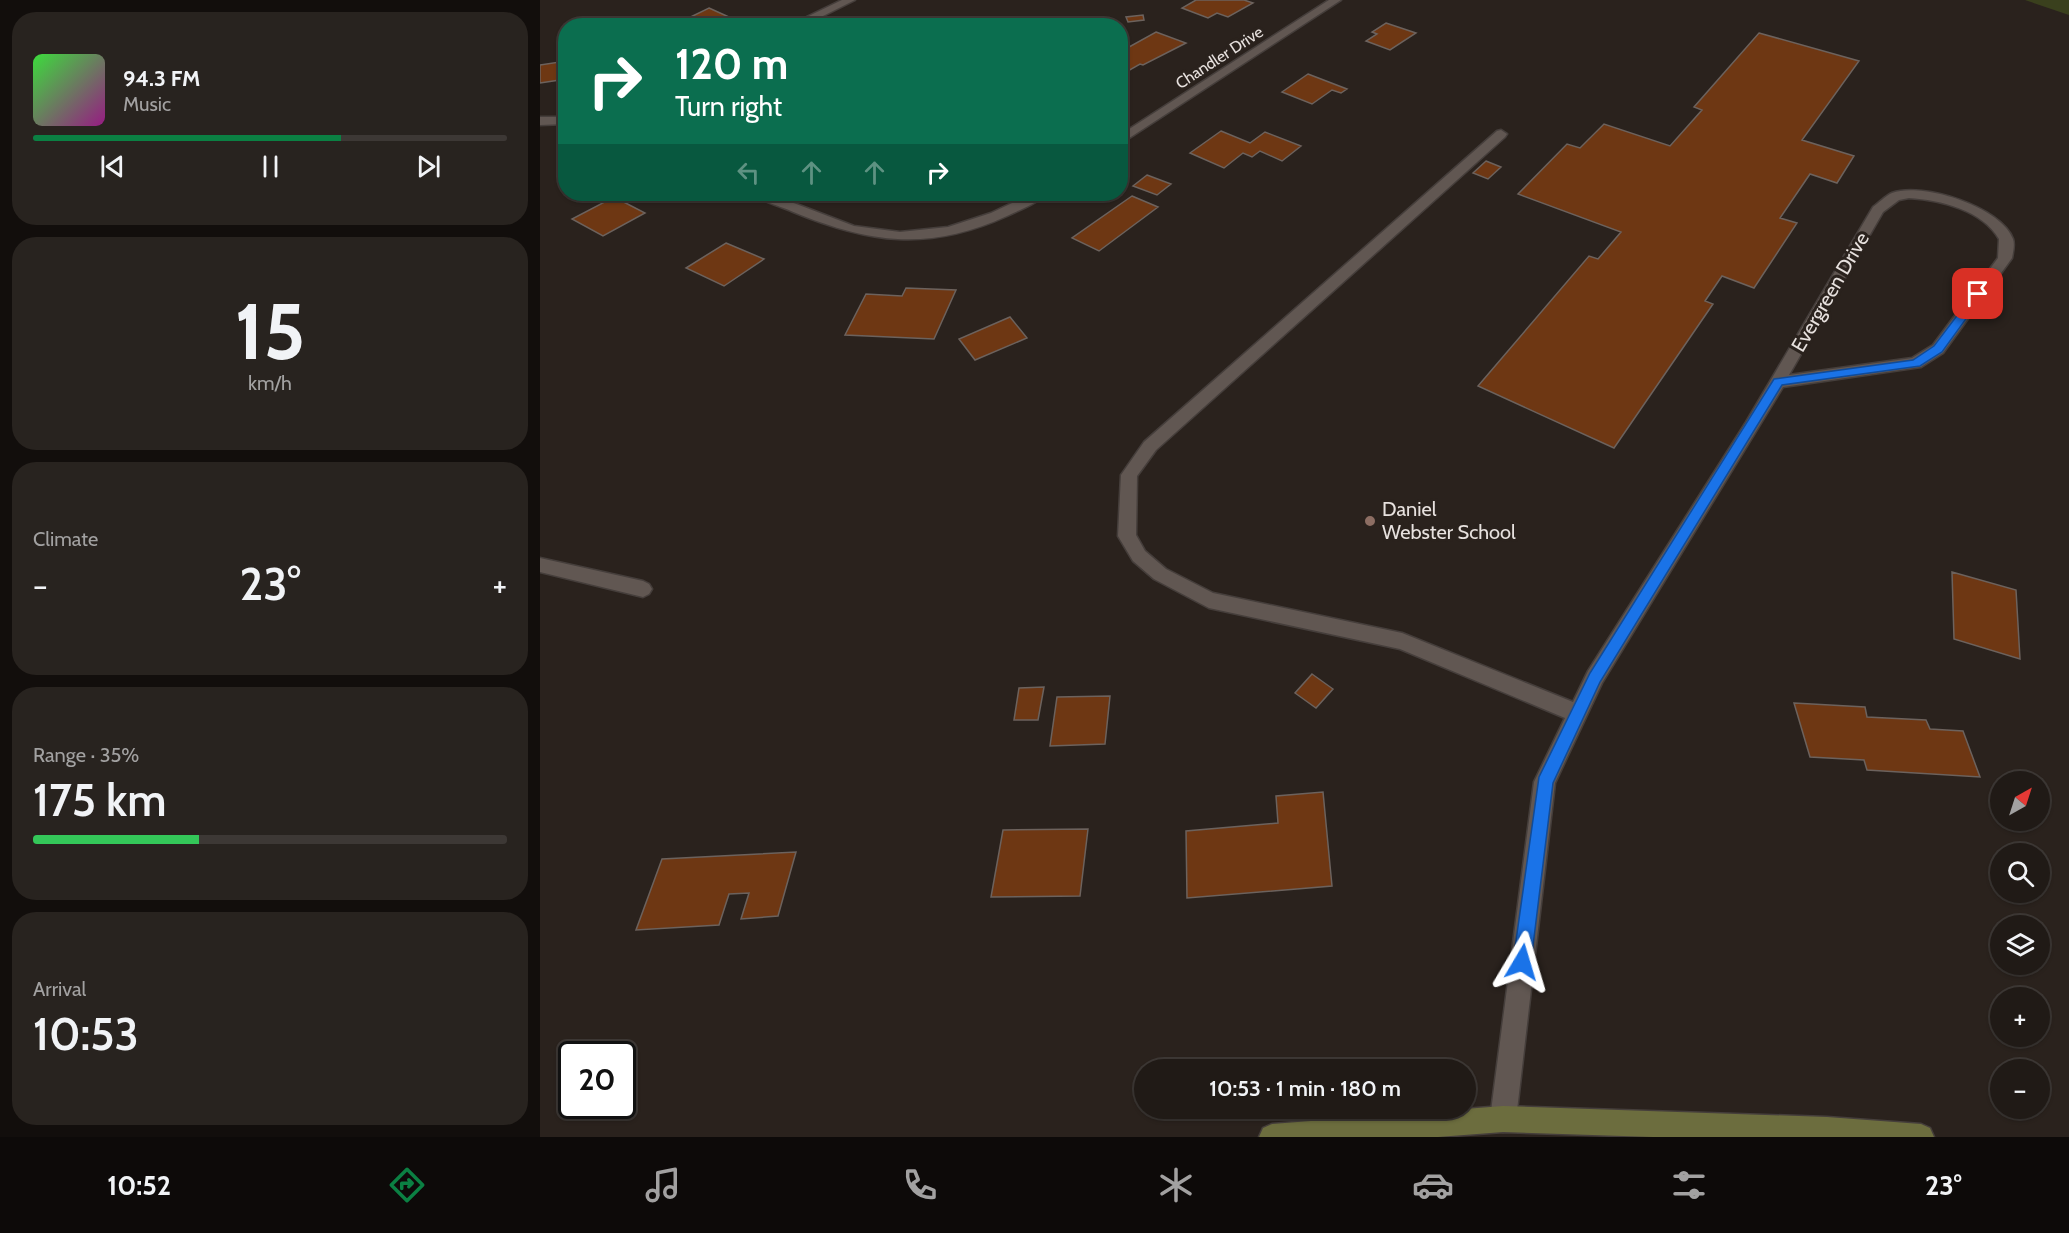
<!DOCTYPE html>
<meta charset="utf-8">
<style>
:root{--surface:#201a16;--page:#28231f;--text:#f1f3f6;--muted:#a2a1a1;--line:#3d3835;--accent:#0b8043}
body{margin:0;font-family:Cabin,sans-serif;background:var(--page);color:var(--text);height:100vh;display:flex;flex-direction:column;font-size:22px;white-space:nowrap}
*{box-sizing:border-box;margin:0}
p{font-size:20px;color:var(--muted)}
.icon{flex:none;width:33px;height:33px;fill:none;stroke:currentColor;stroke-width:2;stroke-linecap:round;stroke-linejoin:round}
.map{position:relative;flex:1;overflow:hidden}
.sheet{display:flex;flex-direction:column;gap:12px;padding:12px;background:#120e0c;width:540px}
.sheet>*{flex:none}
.top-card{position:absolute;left:18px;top:18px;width:570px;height:183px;border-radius:24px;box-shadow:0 2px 4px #0004,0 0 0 2px var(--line);background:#0b6e4f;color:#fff;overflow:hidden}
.needle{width:39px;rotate:39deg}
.tools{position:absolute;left:1450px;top:771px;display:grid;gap:12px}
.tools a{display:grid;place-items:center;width:60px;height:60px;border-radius:50%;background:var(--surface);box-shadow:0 2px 4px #0004,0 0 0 2px var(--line);font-size:30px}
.speed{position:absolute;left:18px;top:1041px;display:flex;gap:12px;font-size:30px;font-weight:700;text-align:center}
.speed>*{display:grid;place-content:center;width:78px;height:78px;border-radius:50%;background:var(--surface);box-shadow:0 2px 4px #0004,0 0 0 2px var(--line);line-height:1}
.speed .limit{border:3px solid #111;border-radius:9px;background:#fff;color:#111}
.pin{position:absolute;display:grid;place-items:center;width:51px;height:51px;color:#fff;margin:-26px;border-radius:12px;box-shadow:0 3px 9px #0006}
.me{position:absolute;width:66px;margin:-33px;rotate:7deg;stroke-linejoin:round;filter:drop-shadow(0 0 4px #0008)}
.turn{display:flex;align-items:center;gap:21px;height:126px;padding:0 18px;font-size:27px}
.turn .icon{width:78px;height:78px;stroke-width:2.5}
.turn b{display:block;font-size:42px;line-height:51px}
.lanes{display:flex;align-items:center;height:57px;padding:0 18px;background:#0003;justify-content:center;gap:30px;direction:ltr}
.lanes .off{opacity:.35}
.big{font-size:45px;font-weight:600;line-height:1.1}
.sheet .tile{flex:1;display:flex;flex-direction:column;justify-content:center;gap:9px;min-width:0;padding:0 21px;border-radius:24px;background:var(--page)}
.sheet .dial{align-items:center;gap:0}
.dial b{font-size:78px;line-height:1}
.song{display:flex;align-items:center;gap:18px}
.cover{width:72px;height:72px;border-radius:9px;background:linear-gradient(135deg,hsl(120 70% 55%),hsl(310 70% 35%))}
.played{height:6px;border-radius:3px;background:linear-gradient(90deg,var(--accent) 65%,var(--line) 65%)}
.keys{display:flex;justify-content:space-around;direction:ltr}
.heat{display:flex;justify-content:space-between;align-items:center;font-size:33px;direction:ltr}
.charge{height:9px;border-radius:4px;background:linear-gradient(90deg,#34c759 35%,var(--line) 0)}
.trip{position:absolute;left:594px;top:1059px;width:342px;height:60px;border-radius:30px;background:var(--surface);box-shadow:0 2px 4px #0004,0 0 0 2px var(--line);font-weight:600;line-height:60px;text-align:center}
.menu{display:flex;height:96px;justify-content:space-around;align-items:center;background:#0d0a09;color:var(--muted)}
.menu .icon{width:42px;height:42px}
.menu .selected{color:var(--accent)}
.menu b{font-size:27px;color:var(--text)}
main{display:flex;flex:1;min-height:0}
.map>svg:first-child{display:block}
.green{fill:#3a401d}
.building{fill:#6e3713;stroke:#6c625d;stroke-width:1.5}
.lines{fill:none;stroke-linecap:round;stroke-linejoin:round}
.service-casing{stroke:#453e3b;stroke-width:3}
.minor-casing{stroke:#453e3b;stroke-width:3}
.secondary-casing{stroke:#453e3b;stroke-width:3}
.service{fill:#615752;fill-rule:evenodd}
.minor{fill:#615752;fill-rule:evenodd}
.secondary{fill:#6c6d3e;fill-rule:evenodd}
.route{fill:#1a73e8;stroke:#114b97;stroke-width:1.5}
.education-dot{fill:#8d6e63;stroke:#2a221d;stroke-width:2}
.labels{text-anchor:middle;stroke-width:6;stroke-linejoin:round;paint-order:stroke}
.far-street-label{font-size:16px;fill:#e7e1de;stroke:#2a221d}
.street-label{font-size:20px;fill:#e7e1de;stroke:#2a221d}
.poi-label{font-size:20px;fill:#e7e1de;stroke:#2a221d;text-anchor:start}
</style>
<main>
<section class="sheet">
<div class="tile">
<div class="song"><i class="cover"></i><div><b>94.3 FM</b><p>Music</p></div></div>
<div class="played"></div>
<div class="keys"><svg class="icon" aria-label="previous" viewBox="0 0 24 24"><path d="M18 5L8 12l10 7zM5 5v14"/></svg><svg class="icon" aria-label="pause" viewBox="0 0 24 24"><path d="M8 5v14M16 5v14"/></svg><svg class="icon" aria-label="next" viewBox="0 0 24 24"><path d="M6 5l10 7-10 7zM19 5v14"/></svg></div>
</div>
<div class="tile dial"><b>15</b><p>km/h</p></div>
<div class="tile"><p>Climate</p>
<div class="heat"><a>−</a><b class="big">23°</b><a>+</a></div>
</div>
<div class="tile"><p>Range · 35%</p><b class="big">175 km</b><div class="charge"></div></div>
<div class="tile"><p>Arrival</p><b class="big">10:53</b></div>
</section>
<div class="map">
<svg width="1529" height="1137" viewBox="0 0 1529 1137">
<rect width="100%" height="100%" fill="#2a221d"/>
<path class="green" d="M1485,0h44v15z"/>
<path class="building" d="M656,0h48l9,3 -25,14 -11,-4 -9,5 -26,-10z
M169,8l20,9 -20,9h-37z
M603,15l1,5 -16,2 -2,-5z
M846,23l30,10 -26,17 -24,-9 11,-7 -5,-2z
M616,32l30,11 -43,22 -3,-1 -12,7 -8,-3v-16z
M1219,33l100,28 -57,79 52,16 -17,27 -27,-9 -30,44 17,5 -43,65 -32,-12 -17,25 8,3 -99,144 -136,-62 111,-130 9,3 23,-27 -103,-38 49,-50 13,4 24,-24 66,22 32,-36 -8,-3z
M26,61v18l-26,4v-18z
M768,74l39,15 -6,4 -9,-3 -20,14 -30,-12z
M681,131l29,12 15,-11 36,14 -19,15 -22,-10 -8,6 -9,-4 -19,15 -34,-15z
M946,161l15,6 -13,12 -15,-6z
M607,175l24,9 -14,11 -24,-9z
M592,196l26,11 -59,44 -27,-13z
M74,197l31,16 -42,23 -31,-17z
M186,243l38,16 -40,27 -38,-18z
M366,288l50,2 -22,49 -89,-4 21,-41 36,2z
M470,317l17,21 -52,22 -16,-21z
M1412,572l64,18 4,69 -66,-20z
M772,674l21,15 -17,19 -21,-15z
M504,687l-6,33h-24l5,-32z
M570,696l-5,48 -55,2 7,-49z
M1254,703l71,4 2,10 59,3 4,9 33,2 17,46 -113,-7 -3,-10 -54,-3z
M783,792l9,94 -145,12 -1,-67 92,-8 -2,-27z
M548,829l-8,67 -89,1 12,-67z
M256,852l-18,64 -37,3 8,-26 -20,1 -10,31 -83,5 26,-71z"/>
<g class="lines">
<g class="service-casing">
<path id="service" d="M961,130l6,4 -2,3 -349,313 -19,26 -1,59 9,16 21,18 47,24 189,40 171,69 15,-31 158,-249 127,-215c6,-4 12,-11 19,-14 31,-11 109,14 121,46 2,6 0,13 -1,19l-69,95 -22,14 -138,20 -181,296 -47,100 -39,336 -4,9 -9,4 -9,-4 -4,-9 44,-337 31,-64 -165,-69 -191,-41 -55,-29 -21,-18 -15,-25 3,-61 23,-33 353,-311zM1369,198c32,2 73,12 90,41l-1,19 -65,87 -21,13 -123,17 94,-163 16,-12z
M0,558l103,23 6,3 3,5 -3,5 -6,3 -103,-25z"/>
</g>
<g class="minor-casing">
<path id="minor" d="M302,0h13l-52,26h-15z
M789,0h12l-221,144v-9z
M0,117h26v7l-26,1z
M214,194h16l84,32 46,6 48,-5 43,-14 40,-19h15c-9,10 -27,16 -39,22 -79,36 -139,27 -216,-5 -11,-5 -29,-9 -37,-17z"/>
</g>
<g class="secondary-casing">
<path id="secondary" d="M963,1106l324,11 94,7 9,4 4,9h-281l-150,-5 -65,5h-179l4,-9 9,-4z"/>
</g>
<use href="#service" class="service"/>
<use href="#minor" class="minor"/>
<use href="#secondary" class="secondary"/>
</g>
<path class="route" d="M1438,291l6,3 -42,58 -22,14 -138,19 -182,297 -47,101 -22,179 -2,6 -7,3 -6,-3 -3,-6 26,-185 51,-104 184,-294 139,-19 21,-14 41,-54z"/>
<circle class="education-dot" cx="830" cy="521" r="6"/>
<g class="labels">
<g class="far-street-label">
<text transform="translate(679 57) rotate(-33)" y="6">Chandler Drive</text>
</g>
<g class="street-label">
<text transform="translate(1290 292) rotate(-60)" y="7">Evergreen Drive</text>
</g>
<g class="poi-label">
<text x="842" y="516">Daniel<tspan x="842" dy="23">Webster School</tspan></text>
</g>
</g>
</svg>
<div class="tools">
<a><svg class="needle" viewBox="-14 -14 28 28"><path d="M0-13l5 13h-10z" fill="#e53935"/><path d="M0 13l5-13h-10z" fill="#a2a1a1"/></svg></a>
<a><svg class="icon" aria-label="search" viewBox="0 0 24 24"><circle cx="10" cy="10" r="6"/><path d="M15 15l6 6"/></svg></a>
<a><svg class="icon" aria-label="layers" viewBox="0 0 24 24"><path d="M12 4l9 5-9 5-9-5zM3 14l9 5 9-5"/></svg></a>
<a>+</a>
<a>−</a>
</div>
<div class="speed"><div class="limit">20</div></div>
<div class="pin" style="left:1438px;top:294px;background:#d93025"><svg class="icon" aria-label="arrive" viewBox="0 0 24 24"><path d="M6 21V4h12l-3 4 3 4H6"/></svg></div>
<svg class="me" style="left:982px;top:962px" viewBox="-20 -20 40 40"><path d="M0-17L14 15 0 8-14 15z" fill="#1a73e8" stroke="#fff" stroke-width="4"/></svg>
<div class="trip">10:53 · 1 min · 180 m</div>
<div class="top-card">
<div class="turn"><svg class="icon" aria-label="right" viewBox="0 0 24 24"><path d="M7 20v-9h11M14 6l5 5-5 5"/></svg><div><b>120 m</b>Turn right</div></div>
<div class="lanes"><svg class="icon off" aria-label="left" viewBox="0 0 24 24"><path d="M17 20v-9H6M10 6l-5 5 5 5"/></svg><svg class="icon off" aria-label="ahead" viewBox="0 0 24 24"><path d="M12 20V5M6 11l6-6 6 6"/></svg><svg class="icon off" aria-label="ahead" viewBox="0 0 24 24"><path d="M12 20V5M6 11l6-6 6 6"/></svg><svg class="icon" aria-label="right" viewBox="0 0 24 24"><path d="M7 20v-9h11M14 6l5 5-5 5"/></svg></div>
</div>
</div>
</main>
<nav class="menu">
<b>10:52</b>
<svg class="icon selected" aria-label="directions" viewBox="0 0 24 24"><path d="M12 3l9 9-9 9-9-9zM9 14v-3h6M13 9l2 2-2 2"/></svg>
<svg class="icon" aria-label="music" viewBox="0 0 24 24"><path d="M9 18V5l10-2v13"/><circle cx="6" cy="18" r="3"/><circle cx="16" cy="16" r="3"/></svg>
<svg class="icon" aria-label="phone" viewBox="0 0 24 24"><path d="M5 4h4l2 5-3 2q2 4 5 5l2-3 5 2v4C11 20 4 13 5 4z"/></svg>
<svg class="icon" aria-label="climate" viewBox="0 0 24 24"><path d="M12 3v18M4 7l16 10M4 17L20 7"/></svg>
<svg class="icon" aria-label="car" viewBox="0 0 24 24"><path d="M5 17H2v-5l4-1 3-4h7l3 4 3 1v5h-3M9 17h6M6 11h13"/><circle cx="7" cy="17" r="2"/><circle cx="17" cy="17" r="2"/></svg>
<svg class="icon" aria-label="filters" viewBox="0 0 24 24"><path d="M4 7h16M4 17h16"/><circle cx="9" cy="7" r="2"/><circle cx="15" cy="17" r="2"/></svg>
<b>23°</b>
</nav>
